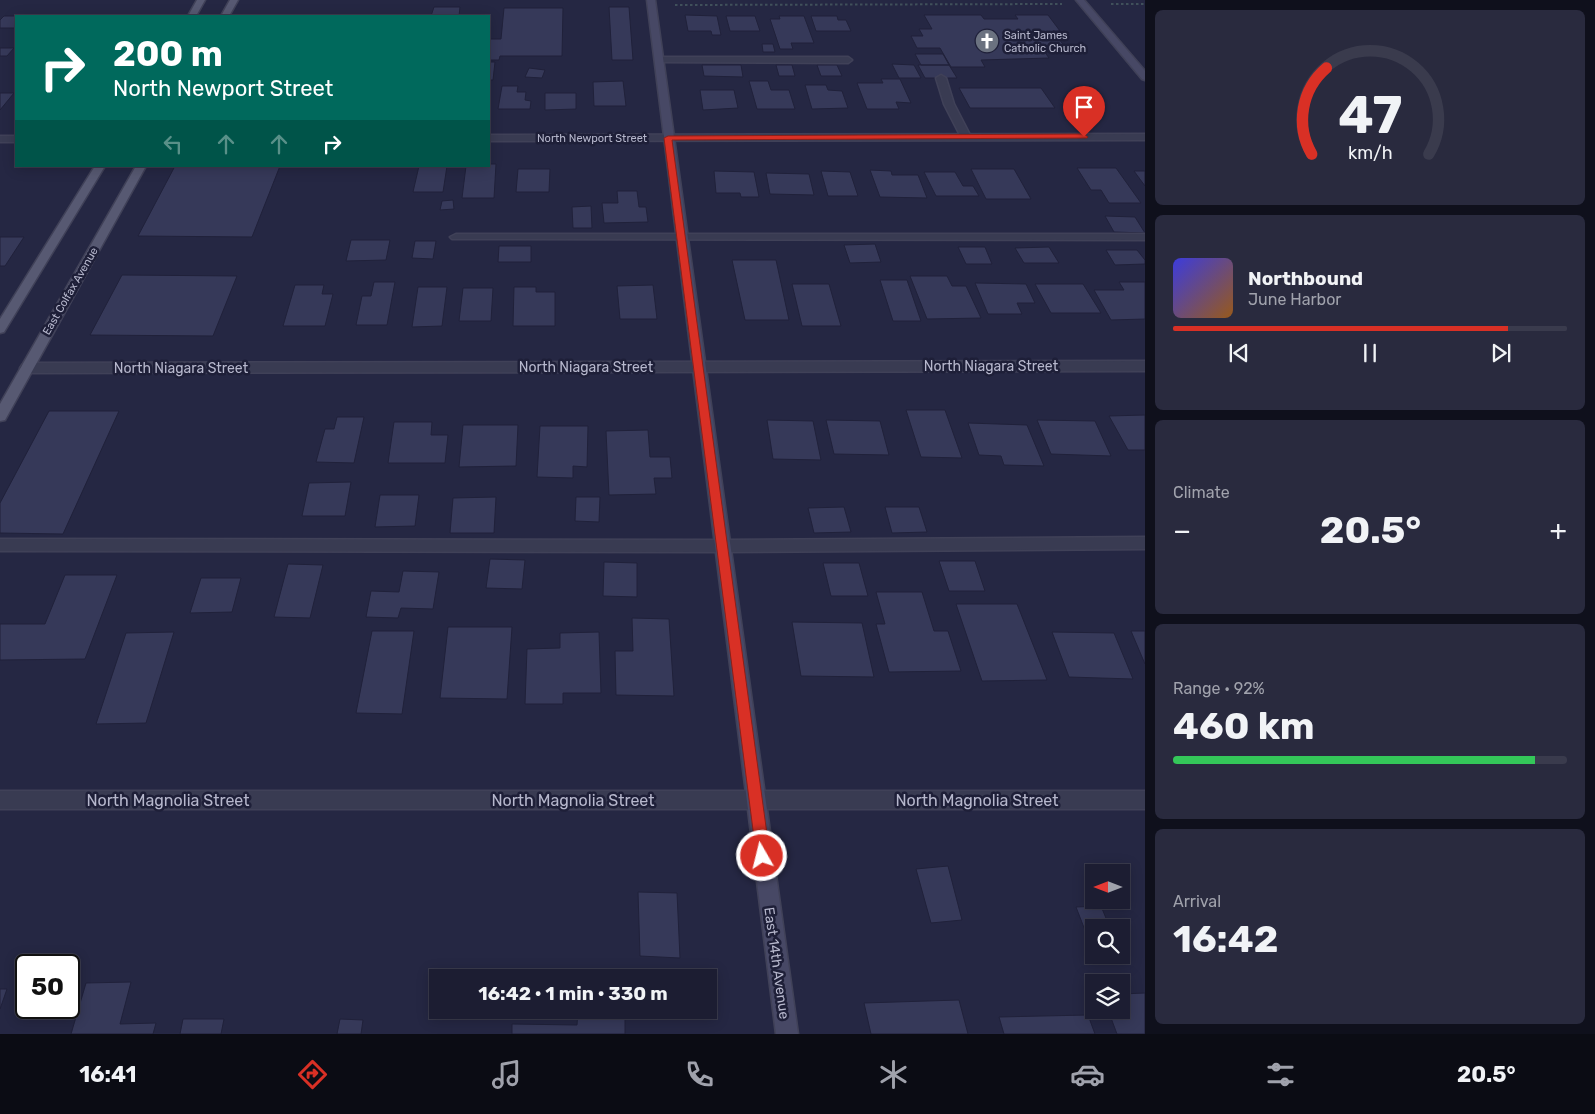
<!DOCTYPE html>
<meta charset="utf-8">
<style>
:root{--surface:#1c1d32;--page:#292a3e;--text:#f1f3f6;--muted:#a0a2ac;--line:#3a3b4d;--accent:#d93025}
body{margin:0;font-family:Rubik,sans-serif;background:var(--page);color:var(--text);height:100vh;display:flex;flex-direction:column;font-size:19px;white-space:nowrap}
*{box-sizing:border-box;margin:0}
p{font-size:16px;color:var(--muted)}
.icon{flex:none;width:28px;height:28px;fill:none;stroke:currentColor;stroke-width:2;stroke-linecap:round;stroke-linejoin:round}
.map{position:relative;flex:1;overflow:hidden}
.side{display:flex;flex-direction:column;gap:10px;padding:10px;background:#0f101c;width:450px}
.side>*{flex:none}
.top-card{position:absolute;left:15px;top:15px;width:475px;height:152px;border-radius:0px;box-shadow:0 2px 12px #0003,0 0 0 1px var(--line);background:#00695c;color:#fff;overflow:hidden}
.needle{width:32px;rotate:270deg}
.buttons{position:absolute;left:1085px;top:864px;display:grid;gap:10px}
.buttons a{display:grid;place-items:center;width:45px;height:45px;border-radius:0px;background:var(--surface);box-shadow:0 2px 12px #0003,0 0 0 1px var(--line);font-size:25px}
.speed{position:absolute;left:15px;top:954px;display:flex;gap:10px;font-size:25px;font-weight:700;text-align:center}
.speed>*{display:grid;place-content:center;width:65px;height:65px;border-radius:50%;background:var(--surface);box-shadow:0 2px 12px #0003,0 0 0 1px var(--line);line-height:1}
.speed .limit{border:2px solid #111;border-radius:8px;background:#fff;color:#111}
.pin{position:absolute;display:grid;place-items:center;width:42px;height:42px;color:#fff;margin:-51px -21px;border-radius:50% 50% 50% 0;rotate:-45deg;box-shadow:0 0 5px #0007}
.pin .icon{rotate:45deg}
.me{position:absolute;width:55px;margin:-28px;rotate:352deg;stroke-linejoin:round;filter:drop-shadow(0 0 4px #0008)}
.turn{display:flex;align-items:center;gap:18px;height:105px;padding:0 15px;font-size:22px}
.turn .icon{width:65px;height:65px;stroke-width:2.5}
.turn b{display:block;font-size:35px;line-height:42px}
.lanes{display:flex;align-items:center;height:48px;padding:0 15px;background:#0003;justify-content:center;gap:25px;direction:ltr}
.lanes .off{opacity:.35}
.big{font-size:38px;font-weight:700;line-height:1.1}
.side .card{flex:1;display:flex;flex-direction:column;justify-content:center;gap:8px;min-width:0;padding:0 18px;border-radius:8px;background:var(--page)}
.side .dial{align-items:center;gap:0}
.dial svg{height:130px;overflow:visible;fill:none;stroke:var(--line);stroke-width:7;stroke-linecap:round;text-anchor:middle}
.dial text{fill:var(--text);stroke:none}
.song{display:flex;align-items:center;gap:15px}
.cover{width:60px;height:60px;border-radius:8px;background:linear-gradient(135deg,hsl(240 70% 55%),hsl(30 70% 35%))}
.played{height:5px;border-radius:2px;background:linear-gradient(90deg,var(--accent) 85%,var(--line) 85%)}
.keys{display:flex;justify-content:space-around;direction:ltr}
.heat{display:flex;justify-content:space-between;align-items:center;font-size:28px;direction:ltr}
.charge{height:8px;border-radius:4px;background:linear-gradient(90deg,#34c759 92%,var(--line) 0)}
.trip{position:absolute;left:429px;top:969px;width:288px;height:50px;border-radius:0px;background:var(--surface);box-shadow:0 2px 12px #0003,0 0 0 1px var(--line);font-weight:700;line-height:50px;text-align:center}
.dock{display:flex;height:80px;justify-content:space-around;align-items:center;background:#0b0c14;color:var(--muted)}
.dock .icon{width:35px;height:35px}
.dock .current{color:var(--accent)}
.dock b{font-size:22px;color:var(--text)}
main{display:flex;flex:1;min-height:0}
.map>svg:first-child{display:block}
.building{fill:#363959;stroke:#20213a}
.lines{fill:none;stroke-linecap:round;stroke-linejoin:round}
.lane-casing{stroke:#404158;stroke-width:3}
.street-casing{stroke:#404158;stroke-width:3}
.secondary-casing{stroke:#404158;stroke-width:3}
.primary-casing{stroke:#404158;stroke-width:3}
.path{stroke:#40505b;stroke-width:2;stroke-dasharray:2.5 2.5;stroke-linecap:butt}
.lane{fill:#393b52;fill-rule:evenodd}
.street{fill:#393b52;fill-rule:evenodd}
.secondary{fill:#474865;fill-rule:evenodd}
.primary{fill:#575972;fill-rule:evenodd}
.route{fill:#d93025;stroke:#8d1f18}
.labels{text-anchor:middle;stroke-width:5;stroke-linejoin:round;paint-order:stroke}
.far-poi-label{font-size:11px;fill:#b6b7cc;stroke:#1e1f38;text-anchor:start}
.far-street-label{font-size:11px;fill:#b6b7cc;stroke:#1e1f38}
.street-label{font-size:14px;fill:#b6b7cc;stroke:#1e1f38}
.near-street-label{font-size:16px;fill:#b6b7cc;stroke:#1e1f38}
</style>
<main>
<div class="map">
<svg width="1145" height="1034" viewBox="0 0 1145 1034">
<rect width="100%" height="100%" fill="#252743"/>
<path class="building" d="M434,7h26l-1,9h-28z
M609,7h20l4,53h-21z
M504,8h59l-1,48h-62l-1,4h-10v-21h12z
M685,15l32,1 4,19h-9l-1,-4h-23z
M924,15h57l3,4h34l-3,-4h33l12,16h-7l12,16h-13l3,4h-11l5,7 -68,2 4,7h-34l-11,-19h-23l-6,-12h12l-4,-7h13z
M4,16h12v12h-16v-8z
M726,16h29l5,15h-30z
M779,16h25l10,27h-23l2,6h-13l-10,-30h10z
M811,16h26l1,4h8l5,11h-35z
M762,44h11l2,8h-12z
M0,48h14l-7,8h-7z
M915,54h28l6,11h-28z
M489,62h6l-2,18h-4z
M892,64l22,1 7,13h-22z
M702,65h39l2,12 -39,-1z
M776,65h16l3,11h-16z
M817,65h20l5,11h-21z
M918,65h31l8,13h-32z
M529,68l16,2 -3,8 -17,-1z
M881,79h19l11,24 -15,-1 3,7h-32l-10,-26h26z
M623,81l3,25h-32l-1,-24z
M749,81h19l3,9h18l6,19h-38z
M805,85h21l2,5 14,1 6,17 -36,1z
M502,86h16l-1,6h9l-1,8 6,1 -1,8h-32z
M959,88h82l14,20h-85z
M700,90h34l4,18 -35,2z
M0,93h14l-14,17z
M545,93h31v16l-31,1z
M489,164h7l-2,34h-32l4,-32h23z
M175,166h105l-28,71 -114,-1z
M419,166h28l-4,26h-30z
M1077,168h39l25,35h-32l-8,-13h-10z
M518,169h32l-1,23h-33z
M971,169h43l17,30h-45z
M870,170l21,1 1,4h26l9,23 -47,-1z
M714,171l40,1 5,25h-18l-1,-4h-24z
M821,171l29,1 8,24h-30z
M1134,171h11v15z
M924,172h31l8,14h10l6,10h-43z
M766,173l43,1 5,21 -44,-1z
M617,191h20l2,16h7l2,15 -44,1 -2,-20h16z
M453,200l1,9 -14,1 2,-9z
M591,206l1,22h-19l-1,-21z
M1105,216l30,1 10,16 -31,-1z
M0,237h24l-19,29h-5z
M351,240h39l-4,20 -40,1z
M415,241h21l-3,18 -21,-1z
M875,244l6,18 -31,1 -6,-18z
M499,246h32v16h-33z
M958,247h27l7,17h-26z
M1049,247l10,16h-35l-9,-15z
M1106,250h31l8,10v4l-30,1z
M732,260h44l13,60h-44z
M122,275l115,1 -24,60 -123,-1z
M910,276h37l5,10h14l15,32 -54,1z
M880,280h27l14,41h-28z
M374,282h21l-8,43h-31l6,-29h9z
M1119,282h26v37l-34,1 -17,-30h30z
M975,283l51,1 9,19h-18l5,11h-34z
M792,284h37l12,42h-39z
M1035,284h48l18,29h-50z
M295,285h29l-2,9h11l-8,32h-42z
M653,285l4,34h-37l-3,-33z
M418,287h29l-5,39 -30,1z
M514,287h22v5h19v34h-42z
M463,288h30l-2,33h-32z
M906,410h39l17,48 -41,-1z
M49,411h70l-56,123 -63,-1v-30z
M1145,415v35h-17l-19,-34z
M337,417h27l-10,46 -38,-1 9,-33h9z
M767,420l46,1 8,39 -48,-1z
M826,420l54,1 9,34 -55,-1z
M1037,420l58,1 16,35 -60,-2z
M394,422h38l-1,13h17l-3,28h-57z
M968,423l59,2 17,41 -40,-1 -3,-9 -22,-1z
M463,425h55l-2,41 -57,1z
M540,426h48l-1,41 -14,-1v12l-36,-1z
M648,430l2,27h20l2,21h-18l2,16 -47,1 -3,-64z
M351,482l-6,34h-43l7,-33z
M380,495h39l-4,31 -40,1z
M496,497l-2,36h-44l3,-35z
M576,497h24l-1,25 -24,-1z
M844,507l7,25 -37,1 -6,-25z
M885,507h34l8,25 -35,1z
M490,559l35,1 -3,29 -36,-1z
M939,561h36l10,30h-36z
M604,562l33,1v34l-34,-1z
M823,563h36l9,33h-37z
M288,564l35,1 -13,53 -36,-1z
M403,571l36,1 -6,37 -32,-1 -3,10 -32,-1 5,-26 28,1z
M65,575h52l-32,84 -85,1v-36h45z
M201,578h40l-9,34 -42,1z
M876,592h46l12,39h14l13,40 -72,1 -13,-48h9z
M956,604h61l30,76 -65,1z
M632,618l37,1 5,77 -58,-1 -1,-44h18z
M792,622l70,1 12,54 -73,-1z
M448,627h64l-5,72 -67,-1z
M372,631h42l-12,83 -46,-1z
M1131,631h14v33z
M174,632l-28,91 -50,1 30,-91z
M599,632l2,61h-38v11h-38l2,-55 33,-1v-15z
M1052,632l62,1 19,46 -64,-2z
M948,866l14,54 -31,3 -15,-54z
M638,892l39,1 3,65 -40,-2z
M1101,906l9,22h-16l-1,23 -17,-44z
M578,975l46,1v2h-46z
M131,982l-11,42 36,-1 -3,11h-82l15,-51z
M0,989h7l-7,20z
M1145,993v41h-28l-9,-24h13v-16z
M959,1000l9,34h-97l-7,-31z
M578,1010h47v24h-113v-10l65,1z
M1088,1015l7,19h-91l-5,-17z
M183,1019h41l-3,15h-41z
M340,1019l23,1 -2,14h-24z"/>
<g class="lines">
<g class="lane-casing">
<path id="lane" d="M659,57h189l4,3 -4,3 -192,-1 -1,-2z
M941,75l5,3 8,26 17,33 -1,2h-8l-18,-35 -8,-26z
M456,234h689v6l-693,-1 -2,-2z
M1145,537v12l-422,3 -723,-1v-12l723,1z"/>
</g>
<g class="street-casing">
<path id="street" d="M1145,134v6l-656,1v-6z
M0,136h16v6h-16z
M1145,361v10l-1118,2 -5,-2 -2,-3 2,-3 5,-2z
M0,791h1145v18h-1145z"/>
</g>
<g class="secondary-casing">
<path id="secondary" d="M647,0h8l143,1034h-22z
M1076,0h8l61,71v9l-3,-1z"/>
</g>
<g class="primary-casing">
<path id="primary" d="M197,0h8l-9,16h-8z
M230,0h8l-9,16h-8z
M95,166h10l-101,166 -4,1v-14z
M136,166h10l-141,254 -5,1v-17z"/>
</g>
<path class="path" d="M1111,4h34
M675,5l387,-1"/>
<use href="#lane" class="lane"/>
<use href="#street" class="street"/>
<use href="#secondary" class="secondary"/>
<use href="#primary" class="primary"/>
</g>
<path class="route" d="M1084,134l4,3 -1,1 -415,2 98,716 -3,5 -5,2 -5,-2 -93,-723 4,-2z"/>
<defs>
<g id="church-disc" transform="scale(1.25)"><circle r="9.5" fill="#6b7280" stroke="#1e1f38"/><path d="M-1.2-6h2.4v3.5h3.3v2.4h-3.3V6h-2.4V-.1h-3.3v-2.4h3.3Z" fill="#fff"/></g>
</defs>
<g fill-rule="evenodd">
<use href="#church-disc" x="987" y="41"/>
</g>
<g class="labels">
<g class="far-poi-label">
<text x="1004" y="39">Saint James<tspan x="1004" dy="13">Catholic Church</tspan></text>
</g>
<g class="far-street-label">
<text x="592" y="142">North Newport Street</text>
<text transform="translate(70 291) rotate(-60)" y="4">East Colfax Avenue</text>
</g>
<g class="street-label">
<text x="991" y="371">North Niagara Street</text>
<text x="586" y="372">North Niagara Street</text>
<text x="181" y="373">North Niagara Street</text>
<text transform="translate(777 963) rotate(82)" y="5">East 14th Avenue</text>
</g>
<g class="near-street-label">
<text x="168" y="806">North Magnolia Street</text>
<text x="573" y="806">North Magnolia Street</text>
<text x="977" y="806">North Magnolia Street</text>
</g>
</g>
</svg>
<div class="buttons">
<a><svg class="needle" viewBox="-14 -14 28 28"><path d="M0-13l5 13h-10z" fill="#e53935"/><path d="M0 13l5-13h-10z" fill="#a0a2ac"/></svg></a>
<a><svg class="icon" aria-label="search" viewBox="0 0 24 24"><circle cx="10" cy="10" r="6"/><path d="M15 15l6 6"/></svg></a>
<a><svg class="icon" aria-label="layers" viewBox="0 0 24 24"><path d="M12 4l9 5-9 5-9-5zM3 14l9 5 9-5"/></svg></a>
</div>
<div class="speed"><div class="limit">50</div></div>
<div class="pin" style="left:1084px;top:137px;background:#d93025"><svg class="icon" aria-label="arrive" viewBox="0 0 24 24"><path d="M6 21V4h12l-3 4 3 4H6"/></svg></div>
<svg class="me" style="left:762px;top:856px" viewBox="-20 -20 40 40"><circle r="17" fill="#d93025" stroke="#fff" stroke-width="3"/><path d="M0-11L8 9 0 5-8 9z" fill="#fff"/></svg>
<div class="trip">16:42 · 1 min · 330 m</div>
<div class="top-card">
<div class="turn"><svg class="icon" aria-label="right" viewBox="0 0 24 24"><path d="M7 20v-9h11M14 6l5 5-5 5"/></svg><div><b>200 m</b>North Newport Street</div></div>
<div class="lanes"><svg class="icon off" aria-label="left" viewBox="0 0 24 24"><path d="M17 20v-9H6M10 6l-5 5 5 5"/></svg><svg class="icon off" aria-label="ahead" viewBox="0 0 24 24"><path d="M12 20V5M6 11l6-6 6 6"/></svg><svg class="icon off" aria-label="ahead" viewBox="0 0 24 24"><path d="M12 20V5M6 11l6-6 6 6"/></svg><svg class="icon" aria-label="right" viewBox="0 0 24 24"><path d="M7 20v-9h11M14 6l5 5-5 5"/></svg></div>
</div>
</div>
<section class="side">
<div class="card dial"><svg viewBox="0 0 100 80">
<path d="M14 69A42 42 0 1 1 86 69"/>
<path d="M14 69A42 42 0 0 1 23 16" stroke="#d93025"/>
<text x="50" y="56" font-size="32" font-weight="700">47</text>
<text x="50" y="72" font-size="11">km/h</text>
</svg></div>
<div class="card">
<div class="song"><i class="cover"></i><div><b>Northbound</b><p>June Harbor</p></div></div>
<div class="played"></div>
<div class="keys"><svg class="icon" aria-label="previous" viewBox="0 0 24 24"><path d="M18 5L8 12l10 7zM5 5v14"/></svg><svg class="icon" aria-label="pause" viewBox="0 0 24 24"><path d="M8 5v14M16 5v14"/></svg><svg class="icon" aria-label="next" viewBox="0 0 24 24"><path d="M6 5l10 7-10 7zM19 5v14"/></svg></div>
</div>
<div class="card"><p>Climate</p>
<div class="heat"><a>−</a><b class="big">20.5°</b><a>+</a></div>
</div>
<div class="card"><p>Range · 92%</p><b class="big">460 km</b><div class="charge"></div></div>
<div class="card"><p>Arrival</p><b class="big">16:42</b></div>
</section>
</main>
<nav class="dock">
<b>16:41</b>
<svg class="icon current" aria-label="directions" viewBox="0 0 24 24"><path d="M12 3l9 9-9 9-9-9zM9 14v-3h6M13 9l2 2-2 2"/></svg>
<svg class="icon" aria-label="music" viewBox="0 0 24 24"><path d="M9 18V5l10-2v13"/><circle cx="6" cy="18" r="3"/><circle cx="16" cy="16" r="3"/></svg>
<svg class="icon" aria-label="phone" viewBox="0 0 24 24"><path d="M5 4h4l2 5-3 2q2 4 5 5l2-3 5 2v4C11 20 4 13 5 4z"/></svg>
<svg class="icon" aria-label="climate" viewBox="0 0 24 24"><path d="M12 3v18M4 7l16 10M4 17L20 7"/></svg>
<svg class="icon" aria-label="car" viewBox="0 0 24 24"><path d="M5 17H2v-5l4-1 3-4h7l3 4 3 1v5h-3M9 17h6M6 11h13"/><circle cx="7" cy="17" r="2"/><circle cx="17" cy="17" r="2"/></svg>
<svg class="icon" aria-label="filters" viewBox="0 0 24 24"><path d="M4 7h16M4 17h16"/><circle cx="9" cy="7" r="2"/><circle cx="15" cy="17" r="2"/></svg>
<b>20.5°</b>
</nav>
